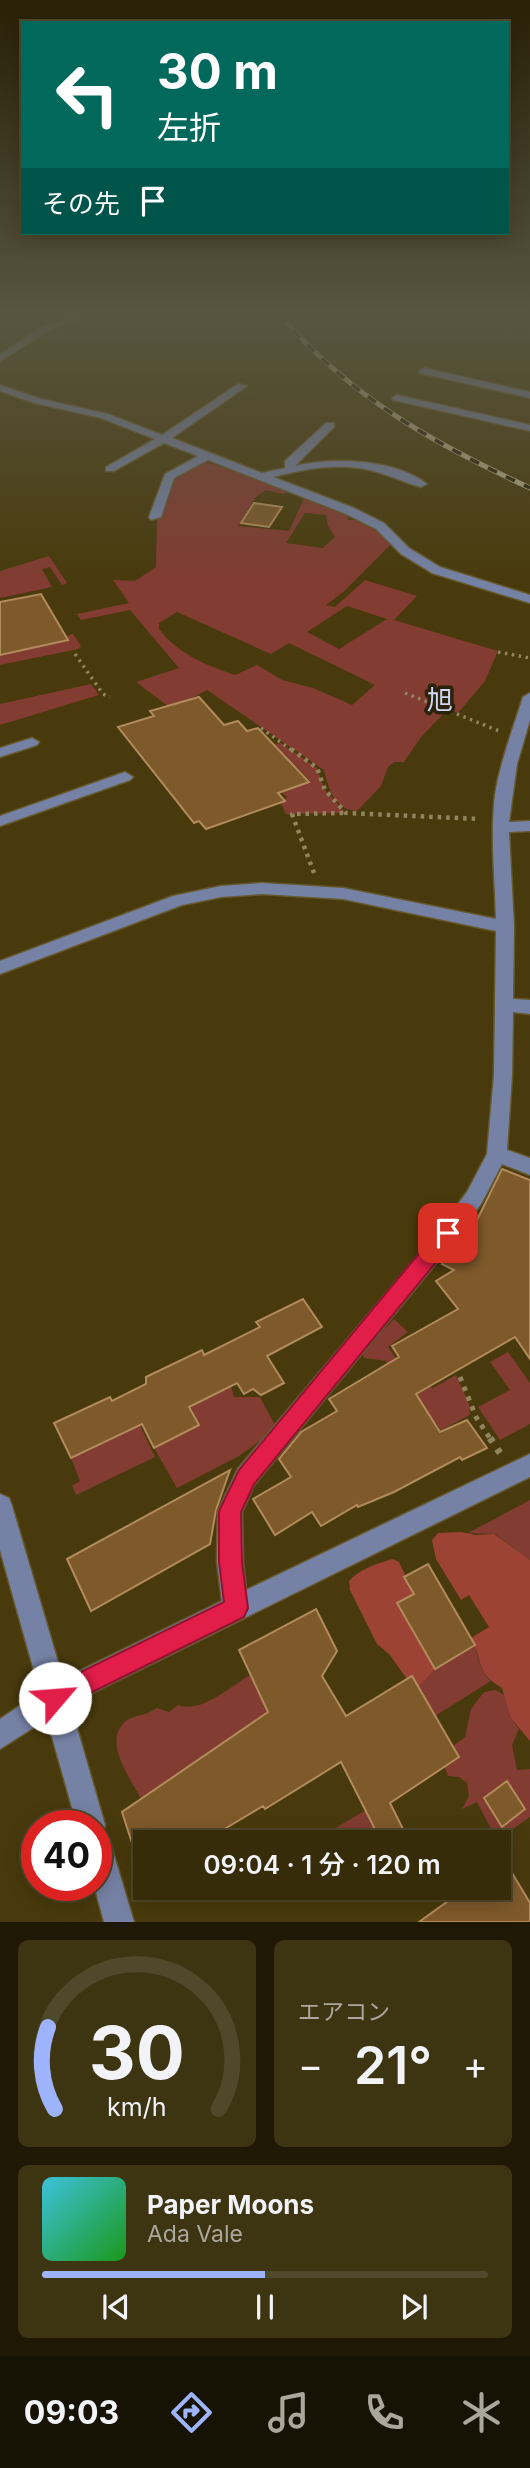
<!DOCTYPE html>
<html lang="ja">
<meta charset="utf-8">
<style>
:root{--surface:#362c09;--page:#3d3412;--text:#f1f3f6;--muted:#aaa79c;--line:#50482a;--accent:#9db4fd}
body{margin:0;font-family:Inter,"Noto Sans JP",sans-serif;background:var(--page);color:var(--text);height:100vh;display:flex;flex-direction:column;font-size:26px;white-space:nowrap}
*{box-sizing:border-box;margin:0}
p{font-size:23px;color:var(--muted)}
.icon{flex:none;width:38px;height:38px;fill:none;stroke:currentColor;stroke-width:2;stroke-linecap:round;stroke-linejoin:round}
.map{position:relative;height:1922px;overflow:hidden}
.drawer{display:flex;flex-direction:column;gap:18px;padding:18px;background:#1e1805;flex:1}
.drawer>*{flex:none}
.top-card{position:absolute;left:21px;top:21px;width:488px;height:214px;border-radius:0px;box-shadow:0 4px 18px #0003,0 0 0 2px var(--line);background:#00695c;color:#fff;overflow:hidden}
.speed{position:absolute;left:21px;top:1810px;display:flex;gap:14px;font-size:35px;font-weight:700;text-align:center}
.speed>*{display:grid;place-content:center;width:91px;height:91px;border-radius:50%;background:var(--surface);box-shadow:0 4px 18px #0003,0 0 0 2px var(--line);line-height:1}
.speed .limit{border:10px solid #d22;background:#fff;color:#111}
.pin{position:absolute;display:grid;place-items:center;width:60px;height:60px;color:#fff;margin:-30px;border-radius:14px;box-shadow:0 4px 10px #0006}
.me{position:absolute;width:77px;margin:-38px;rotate:63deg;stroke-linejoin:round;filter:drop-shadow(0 0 5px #0008)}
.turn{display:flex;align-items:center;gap:24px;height:147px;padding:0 21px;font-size:32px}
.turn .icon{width:91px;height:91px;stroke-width:2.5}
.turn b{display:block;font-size:49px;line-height:60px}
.then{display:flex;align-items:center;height:66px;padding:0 21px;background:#0003;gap:14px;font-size:26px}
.big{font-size:52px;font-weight:600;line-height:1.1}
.drawer .tile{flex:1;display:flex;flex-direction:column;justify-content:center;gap:10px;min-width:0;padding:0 24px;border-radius:10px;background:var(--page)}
.drawer .dial{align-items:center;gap:0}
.dial svg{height:182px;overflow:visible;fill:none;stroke:var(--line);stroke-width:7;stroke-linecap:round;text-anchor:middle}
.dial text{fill:var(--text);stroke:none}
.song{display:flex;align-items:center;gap:21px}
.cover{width:84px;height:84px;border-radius:10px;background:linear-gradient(135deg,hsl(190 70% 55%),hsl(120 70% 35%))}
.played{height:7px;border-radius:4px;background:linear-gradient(90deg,var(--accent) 50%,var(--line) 50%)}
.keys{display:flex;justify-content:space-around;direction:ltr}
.heat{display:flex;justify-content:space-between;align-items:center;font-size:38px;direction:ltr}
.drawer .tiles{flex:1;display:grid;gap:18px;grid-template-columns:1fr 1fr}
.tile:last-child{grid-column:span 2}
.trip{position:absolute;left:133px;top:1830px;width:378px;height:70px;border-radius:0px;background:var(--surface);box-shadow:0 4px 18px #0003,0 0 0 2px var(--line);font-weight:600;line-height:70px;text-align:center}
.menu{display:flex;height:112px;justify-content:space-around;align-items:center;background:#161204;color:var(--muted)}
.menu .icon{width:49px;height:49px}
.menu .current{color:var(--accent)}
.menu b{font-size:32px;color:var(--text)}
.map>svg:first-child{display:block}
.green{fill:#823c31;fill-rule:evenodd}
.forest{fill:#9d4335}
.building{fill:#7e592a;stroke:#b28b5c;stroke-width:2}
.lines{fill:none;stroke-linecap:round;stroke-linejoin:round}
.minor-casing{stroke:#65582d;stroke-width:3}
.path-far3{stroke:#91855f;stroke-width:3.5;stroke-dasharray:2.5 4.5;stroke-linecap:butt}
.path-far2{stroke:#91855f;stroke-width:4.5;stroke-dasharray:3.5 5;stroke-linecap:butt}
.path-far1{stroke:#91855f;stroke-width:5;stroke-dasharray:4.5 6;stroke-linecap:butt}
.path{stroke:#91855f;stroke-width:7;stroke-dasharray:5 8;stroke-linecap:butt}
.minor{fill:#7682a5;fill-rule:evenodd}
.rail-casing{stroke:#b5aa87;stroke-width:5}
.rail{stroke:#2a220a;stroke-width:3.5;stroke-dasharray:10;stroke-linecap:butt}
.route{fill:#e11d48;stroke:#92132f;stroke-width:2}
.labels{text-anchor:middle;stroke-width:7;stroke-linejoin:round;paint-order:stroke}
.neighbourhood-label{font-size:26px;fill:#cfd8f4;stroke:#2a220a}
</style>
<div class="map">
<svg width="530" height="1922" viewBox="0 0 530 1922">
<rect width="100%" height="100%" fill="#483a0c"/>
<path class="green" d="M203,461l91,30 -11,3 -17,-4 -10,7 -18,29 51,5 16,-35 44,19 -1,5h10l20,8 13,16 -49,49 -16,12 9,2 30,-27 52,16 -23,24 104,31 -13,30 -27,32 -10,-4 -27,28 -17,25h-10l-6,5 -7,19 -24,25c-22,-1 -28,-21 -33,-41l-117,-80 -35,19 -36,-27 43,-14 -49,-58 -49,10 -4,-6 52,-11 -16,-23 22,1 21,-14 1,-49h3l12,-39zM305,513l21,2 2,11 7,11 -12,11 -37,-5zM347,606l40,13 -48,30 -32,-17zM177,612l94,42 18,-11 86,42 -23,20 -39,-17 -31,-8 -25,-15 -22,10c-29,-10 -57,-21 -76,-46v-6z
M49,556l18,27 -5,2 -12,-18 -8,2 10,18 -52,11v-27z
M73,634l8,12 -3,3 -78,16v-10l67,-15 -1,-4z
M91,684l8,11 -99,30v-21z
M281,743l36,25 8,22 21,23 -60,1 -5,-11 6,-6 -7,-6 30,-10 -13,-14 -21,7 -7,-8 19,-6 -15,-16z
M394,1319l14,13 -20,15 31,42 7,-4 7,3 23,-13 13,29 1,11 -29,15 -7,-9 -34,16 24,-25 -38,-51 -21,-3 -4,-5z
M508,1352l22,31v41l-30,16 -22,-33 32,-17 -20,-28z
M231,1386l3,11h26l17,32 -38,27 -62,32 -23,-40 45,-23 -10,-18z
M140,1425l15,32 -79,38 -4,-9 8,-5 -9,-23z
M530,1500v60l-35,-26 -27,-1z
M475,1645c3,13 6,28 16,36l-56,35 -16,-29 16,-18z
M250,1675l4,7 12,-6 14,28 -139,95c-11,-22 -40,-59 -14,-79 8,-5 19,-4 30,-12l12,4 9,-7c23,9 53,-19 72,-30z
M496,1690l10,6 5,22 8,11 -7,16 5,25 13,-1v48l-33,23 -20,-38 -15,7 7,-13 -2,-13 -8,-6 -11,-1 -4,-10 15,-9 -6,-11 12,-9 6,-28 13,-17zM507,1781l-5,45 -18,-28z
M366,1810l16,33h-35l-15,-13z"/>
<path class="forest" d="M461,1532l15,3 18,-1 36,26v181l-19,-23 -9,-30c-27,-16 -18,-26 -31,-50l18,-11 -20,-32 -8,5 -25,-41 -4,-19 6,-7z
M393,1559l6,3 15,32 -17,10 38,65 -16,18 -7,-11 -5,3 -18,-25 -12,-10 -27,-54 -1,-9c11,-12 29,-18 44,-22z"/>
<path class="building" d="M254,503l28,4 -13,20 -28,-4z
M41,594l27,46 -68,15v-53z
M199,697l25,28 14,-4 9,10 11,-3 51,54 -31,11 7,8 -79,28 -7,-8 -5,2 -76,-96 36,-11 -4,-5z
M502,1169l28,11v179l-15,-22 -99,57 24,38 27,-12 20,28 -25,12 -2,-3 -66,35 -36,15 -1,-2 -36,21 -9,-14 -37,23 -22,-36 38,-22 -12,-18 22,-27 36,-21 -8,-12 70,-42 -7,-11 66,-37 -22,-28 18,-11 -12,-6 32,-46 3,2z
M303,1299l19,28 -55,29 17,27 -23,12 -8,-6 -9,5 -7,-11 -48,24 10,18 -45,23 -12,-24 -71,34 -17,-35 56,-26 2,4 34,-17v-7l56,-27 2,5 56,-28 -4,-5z
M230,1470l-14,40 -6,34 -119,67 -24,-52z
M428,1564l47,81 -40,24 -38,-66 17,-9 -10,-17z
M316,1609l21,42 -15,25 24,40 66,-40 47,81 -69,46 20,40h-28l-41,-81 -76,47 -2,-3 -62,37h-69l-10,-31 146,-100 -29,-62z
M507,1781l18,28 -23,18 -18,-29z
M499,1851l31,52v19h-111l47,-34h33z"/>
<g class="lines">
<g class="minor-casing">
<path id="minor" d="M73,315h14l-39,16 -48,30v-7l42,-27z
M424,368l106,24v6l-110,-25 -1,-2z
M238,384l9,2 -75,52 90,35 23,-5v-7l41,-38h8v4l-39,39c38,-9 100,-7 132,18l-6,3c-16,-4 -31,-12 -48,-16 -34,-9 -67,-2 -100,6l81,31 30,15 25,25 31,19 90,28v8l-98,-30 -31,-19 -25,-25 -30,-15 -138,-54 -34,18 -13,39 -10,3 -2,-3 16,-43 33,-18 -34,-13 -50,28h-8v-4l49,-28 -54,-21 -67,-15 -34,-12v-6l41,14 67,15 54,21z
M397,395l133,30v6l-137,-31 -1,-2z
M530,693v27l-13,44 -8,58 21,-1v10l-21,1 5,95 -1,72 17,1v14l-17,-2 -1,63 -5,75 23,8v17l-28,-11 -21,40 -39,52 -188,229 -12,27 1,50 3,28 284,-136v23l-460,227 35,121 -2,6 7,11 24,80h-30l-10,-37h2v-60h-19l-30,-106 -47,30v-30l40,-27 -40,-142v-56l9,4 3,8 51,173 159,-78 -5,-39 1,-51 20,-42 190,-225 39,-52 20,-38 7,-79 2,-144 -153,-32 -81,-5 -41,3 -39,8 -182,69v-13l173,-65 48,-10 41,-3 81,5 153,31c-1,-41 -6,-83 -1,-124 5,-33 18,-66 28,-98z
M32,738l7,4 -2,3 -37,12v-9z
M125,772l8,5 -3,3 -130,46v-10z"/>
</g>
<path class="path-far3" d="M498,652l32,6
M75,654l28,40 7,3
M405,693l94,38
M261,728l32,23"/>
<path class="path-far2" d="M291,749l26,19 8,22 21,23 134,6
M314,873l-22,-59 54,-1"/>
<path class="path-far1" d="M460,1377l16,40 15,23"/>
<path class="path" d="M490,1438l10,15"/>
<use href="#minor" class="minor"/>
<g class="rail-casing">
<path id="rail" d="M280,315c70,82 153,128 250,173"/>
</g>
<use href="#rail" class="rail"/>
</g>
<linearGradient id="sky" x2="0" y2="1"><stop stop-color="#282007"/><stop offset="0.54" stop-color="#585540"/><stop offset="1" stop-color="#585540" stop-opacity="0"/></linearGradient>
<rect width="530" height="584" fill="url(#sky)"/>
<path class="route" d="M448,1225l7,2 2,6 -2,6 -201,245 -13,28 1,50 6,46 -4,9 -180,89 -9,4 -9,-4 -3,-8 3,-9 178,-87 -5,-40v-51l20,-41 202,-243z"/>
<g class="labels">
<g class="neighbourhood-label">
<text x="440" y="709">旭</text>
</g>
</g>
</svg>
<div class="speed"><div class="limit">40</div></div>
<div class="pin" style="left:448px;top:1233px;background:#d93025"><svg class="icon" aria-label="arrive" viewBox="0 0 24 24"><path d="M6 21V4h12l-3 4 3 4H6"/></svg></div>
<svg class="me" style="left:55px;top:1698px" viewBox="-20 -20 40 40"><circle r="19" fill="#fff"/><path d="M0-13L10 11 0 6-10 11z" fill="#e11d48"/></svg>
<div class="trip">09:04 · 1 分 · 120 m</div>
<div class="top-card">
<div class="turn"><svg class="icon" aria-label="left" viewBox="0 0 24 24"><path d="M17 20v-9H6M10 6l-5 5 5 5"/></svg><div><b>30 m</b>左折</div></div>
<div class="then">その先<svg class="icon" aria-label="arrive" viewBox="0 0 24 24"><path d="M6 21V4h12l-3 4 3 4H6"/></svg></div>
</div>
</div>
<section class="drawer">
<div class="tiles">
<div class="tile dial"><svg viewBox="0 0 100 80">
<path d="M14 69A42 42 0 1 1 86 69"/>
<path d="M14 69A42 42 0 0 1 11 33" stroke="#9db4fd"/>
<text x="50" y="56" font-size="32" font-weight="700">30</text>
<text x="50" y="72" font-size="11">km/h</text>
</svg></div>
<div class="tile"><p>エアコン</p>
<div class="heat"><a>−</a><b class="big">21°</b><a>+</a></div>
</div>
<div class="tile">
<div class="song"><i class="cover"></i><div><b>Paper Moons</b><p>Ada Vale</p></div></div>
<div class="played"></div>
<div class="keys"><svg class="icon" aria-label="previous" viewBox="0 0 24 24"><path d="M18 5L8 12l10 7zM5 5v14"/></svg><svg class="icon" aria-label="pause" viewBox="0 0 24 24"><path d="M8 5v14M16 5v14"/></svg><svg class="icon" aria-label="next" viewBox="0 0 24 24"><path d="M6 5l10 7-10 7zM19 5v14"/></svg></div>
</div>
</div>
</section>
<nav class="menu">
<b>09:03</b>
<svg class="icon current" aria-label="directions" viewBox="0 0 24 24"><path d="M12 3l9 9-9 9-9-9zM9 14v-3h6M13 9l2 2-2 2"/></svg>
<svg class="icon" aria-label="music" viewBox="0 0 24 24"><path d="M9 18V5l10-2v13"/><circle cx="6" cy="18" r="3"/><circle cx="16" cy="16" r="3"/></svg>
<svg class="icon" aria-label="phone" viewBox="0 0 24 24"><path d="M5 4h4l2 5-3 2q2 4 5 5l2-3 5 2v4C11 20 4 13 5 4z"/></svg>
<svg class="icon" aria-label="climate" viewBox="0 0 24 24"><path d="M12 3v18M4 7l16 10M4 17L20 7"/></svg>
</nav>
